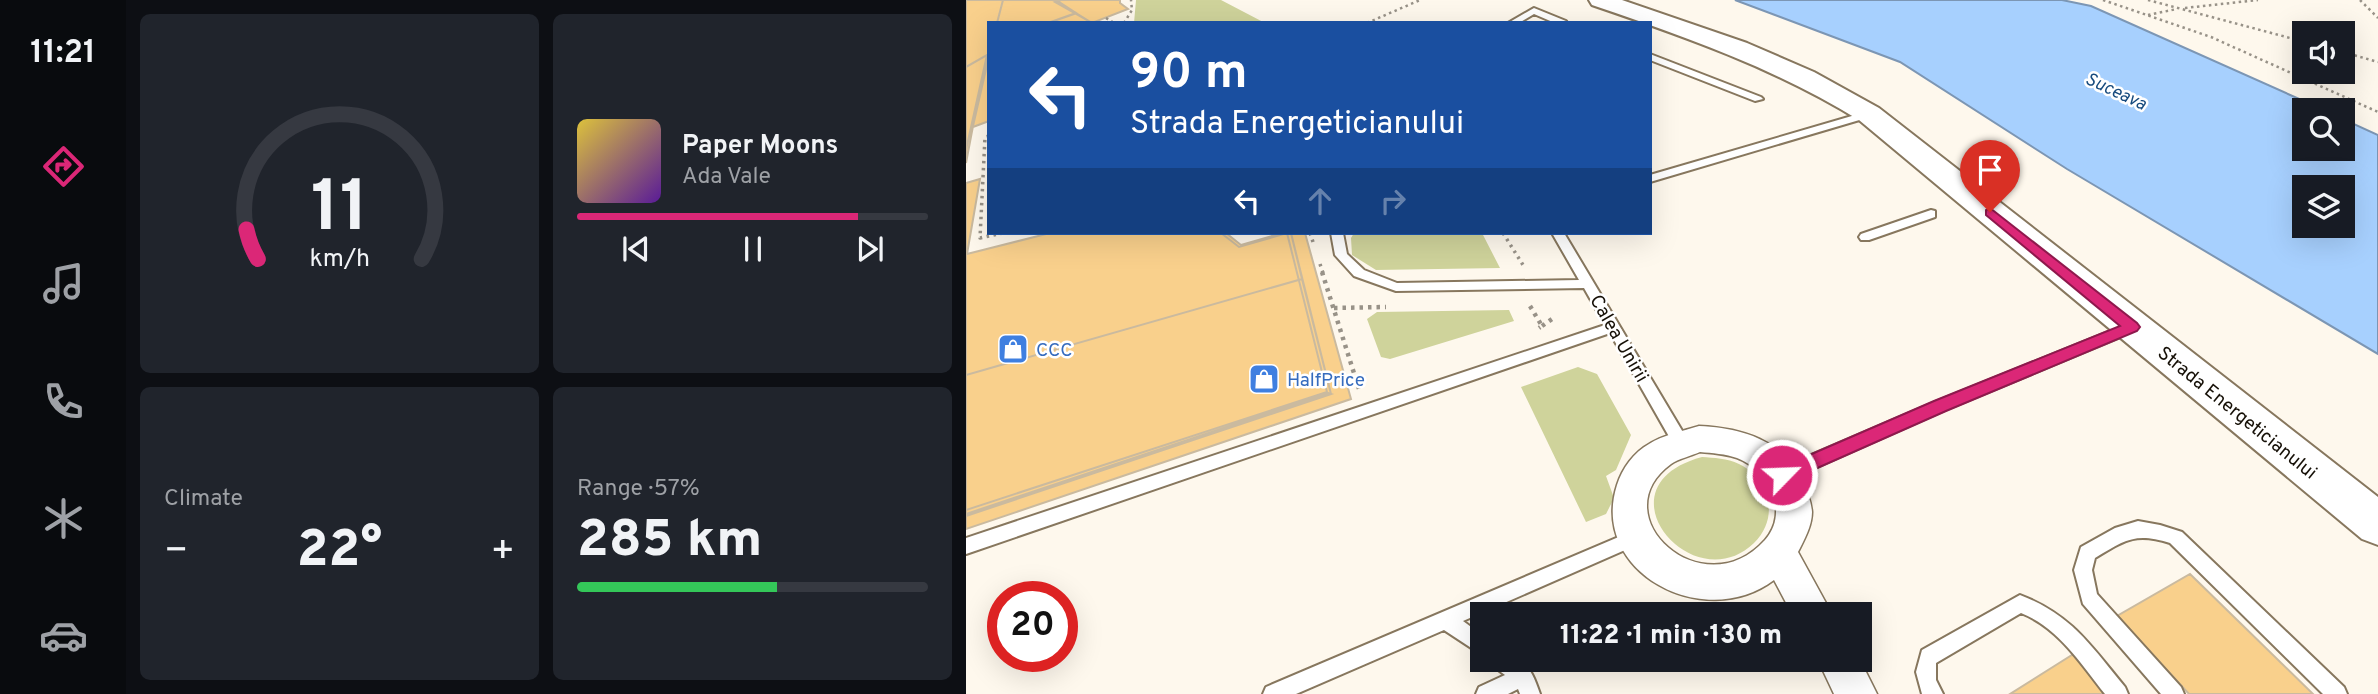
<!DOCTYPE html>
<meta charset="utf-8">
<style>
:root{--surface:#171b24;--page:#20242c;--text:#f1f3f6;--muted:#9ea1a6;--line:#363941;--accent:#db2777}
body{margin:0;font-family:Overpass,sans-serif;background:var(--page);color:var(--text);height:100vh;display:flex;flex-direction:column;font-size:26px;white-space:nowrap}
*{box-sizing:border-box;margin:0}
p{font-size:23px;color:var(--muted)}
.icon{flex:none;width:38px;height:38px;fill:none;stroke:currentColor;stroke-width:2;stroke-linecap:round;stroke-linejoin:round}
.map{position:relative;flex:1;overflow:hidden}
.drawer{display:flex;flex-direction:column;gap:14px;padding:14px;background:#0d0f14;width:840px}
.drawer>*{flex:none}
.guide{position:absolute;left:21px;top:21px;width:665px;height:214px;border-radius:0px;box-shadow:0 7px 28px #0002;background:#1a4fa0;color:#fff;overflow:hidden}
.buttons{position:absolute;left:1326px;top:21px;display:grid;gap:14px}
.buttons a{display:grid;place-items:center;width:63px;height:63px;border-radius:0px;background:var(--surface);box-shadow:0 7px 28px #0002;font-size:35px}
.speed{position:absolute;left:21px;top:581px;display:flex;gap:14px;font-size:35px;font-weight:700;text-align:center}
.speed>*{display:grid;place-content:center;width:91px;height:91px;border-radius:50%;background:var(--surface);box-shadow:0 7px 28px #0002;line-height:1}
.speed .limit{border:10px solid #d22;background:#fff;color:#111}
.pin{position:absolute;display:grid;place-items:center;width:60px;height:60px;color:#fff;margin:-72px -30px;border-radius:50% 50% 50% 0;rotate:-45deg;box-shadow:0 0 7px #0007}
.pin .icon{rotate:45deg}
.me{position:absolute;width:77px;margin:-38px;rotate:66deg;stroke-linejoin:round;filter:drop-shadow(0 0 5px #0008)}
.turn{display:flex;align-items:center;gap:24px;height:147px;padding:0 28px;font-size:32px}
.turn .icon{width:91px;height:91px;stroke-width:2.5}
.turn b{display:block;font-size:49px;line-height:60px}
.lanes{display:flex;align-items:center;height:66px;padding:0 28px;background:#0003;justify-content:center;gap:35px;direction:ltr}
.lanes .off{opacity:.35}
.big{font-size:52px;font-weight:800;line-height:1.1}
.drawer .card{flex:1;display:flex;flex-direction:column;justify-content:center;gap:10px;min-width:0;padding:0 24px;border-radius:10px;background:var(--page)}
.drawer .dial{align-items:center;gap:0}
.dial svg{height:182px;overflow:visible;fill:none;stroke:var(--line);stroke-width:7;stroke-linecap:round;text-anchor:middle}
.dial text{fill:var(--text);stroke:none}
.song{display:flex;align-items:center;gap:21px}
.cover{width:84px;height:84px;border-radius:10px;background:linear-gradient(135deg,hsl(50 70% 55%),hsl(270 70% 35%))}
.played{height:7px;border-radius:4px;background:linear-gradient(90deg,var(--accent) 80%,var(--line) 80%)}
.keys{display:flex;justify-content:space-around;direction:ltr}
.heat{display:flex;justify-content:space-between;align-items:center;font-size:38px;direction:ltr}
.charge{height:10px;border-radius:5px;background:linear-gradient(90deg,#34c759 57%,var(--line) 0)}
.drawer .tiles{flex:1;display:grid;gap:14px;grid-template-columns:repeat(2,1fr)}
.trip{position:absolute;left:504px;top:602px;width:402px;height:70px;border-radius:0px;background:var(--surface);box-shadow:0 7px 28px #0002;font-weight:800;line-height:70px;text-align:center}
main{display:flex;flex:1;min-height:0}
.dock{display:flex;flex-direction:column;width:126px;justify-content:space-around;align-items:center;background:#090b0e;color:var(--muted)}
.dock .icon{width:49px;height:49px}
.dock .active{color:var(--accent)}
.dock b{font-size:32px;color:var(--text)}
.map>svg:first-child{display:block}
.green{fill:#cfd39b}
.water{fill:#a7d0fe;stroke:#7c96b4;stroke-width:2;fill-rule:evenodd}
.building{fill:#f9d08c;stroke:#caba9f;stroke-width:2}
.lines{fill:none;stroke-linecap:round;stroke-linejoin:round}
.lane-casing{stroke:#87775e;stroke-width:4}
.street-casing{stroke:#87775e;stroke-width:3}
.secondary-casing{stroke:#87775e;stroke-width:4}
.path-far2{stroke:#989288;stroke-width:2.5;stroke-dasharray:2.5 3.5;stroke-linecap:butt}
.path-far1{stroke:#989288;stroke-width:3.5;stroke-dasharray:2.5 4.5;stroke-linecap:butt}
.path{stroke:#989288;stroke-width:4.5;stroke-dasharray:3.5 5;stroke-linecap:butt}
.lane{fill:#fff;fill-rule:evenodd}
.street{fill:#fff;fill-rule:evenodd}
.secondary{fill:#fff;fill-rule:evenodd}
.route{fill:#db2777;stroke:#8e194d;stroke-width:2}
.labels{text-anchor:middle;stroke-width:5;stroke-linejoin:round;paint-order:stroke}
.far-water-label{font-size:18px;font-style:italic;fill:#174b7e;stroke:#fff}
.street-label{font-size:19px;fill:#161007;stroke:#fff}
.shop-label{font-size:19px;fill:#366cbe;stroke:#fff;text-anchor:start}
</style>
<main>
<nav class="dock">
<b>11:21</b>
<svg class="icon active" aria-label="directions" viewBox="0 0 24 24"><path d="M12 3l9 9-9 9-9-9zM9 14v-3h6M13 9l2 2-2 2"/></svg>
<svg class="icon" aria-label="music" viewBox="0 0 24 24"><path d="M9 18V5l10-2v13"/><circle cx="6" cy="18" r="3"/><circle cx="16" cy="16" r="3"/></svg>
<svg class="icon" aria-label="phone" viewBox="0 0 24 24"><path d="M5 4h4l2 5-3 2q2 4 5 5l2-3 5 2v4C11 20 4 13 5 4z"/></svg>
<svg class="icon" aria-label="climate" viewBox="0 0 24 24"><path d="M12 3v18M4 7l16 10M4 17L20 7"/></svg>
<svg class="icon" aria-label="car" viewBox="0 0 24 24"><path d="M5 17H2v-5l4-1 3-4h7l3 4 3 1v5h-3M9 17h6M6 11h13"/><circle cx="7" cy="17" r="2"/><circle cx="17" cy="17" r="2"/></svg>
</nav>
<section class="drawer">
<div class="tiles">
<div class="card dial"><svg viewBox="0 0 100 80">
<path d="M14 69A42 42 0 1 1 86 69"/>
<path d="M14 69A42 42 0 0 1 9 56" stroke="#db2777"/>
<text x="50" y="56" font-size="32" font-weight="700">11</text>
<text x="50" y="72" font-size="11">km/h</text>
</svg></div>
<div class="card">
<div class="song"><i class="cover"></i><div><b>Paper Moons</b><p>Ada Vale</p></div></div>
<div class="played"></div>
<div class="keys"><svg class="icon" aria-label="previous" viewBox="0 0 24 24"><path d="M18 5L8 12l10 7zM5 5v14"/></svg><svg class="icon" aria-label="pause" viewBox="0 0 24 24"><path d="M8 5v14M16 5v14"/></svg><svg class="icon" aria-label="next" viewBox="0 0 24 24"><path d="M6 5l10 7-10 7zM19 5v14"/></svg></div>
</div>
<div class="card"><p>Climate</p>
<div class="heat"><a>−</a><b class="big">22°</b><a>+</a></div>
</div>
<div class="card"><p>Range · 57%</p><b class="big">285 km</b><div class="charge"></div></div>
</div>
</section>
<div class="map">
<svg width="1412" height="694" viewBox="0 0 1412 694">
<rect width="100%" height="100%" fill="#fef8ed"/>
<path class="green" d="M170,0h85l44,23h-131z
M388,233h128l18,35 -124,2 -24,-15 -1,-17z
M543,310l5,11 -124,38 -9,-2 -14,-38 10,-7z
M612,367l19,7 34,61 -15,35 -10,6 8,22 -8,16 -20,8 -65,-135z
M736,457c12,1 25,1 37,7 31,15 41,54 15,79 -61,59 -160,-57 -52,-86z"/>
<path class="water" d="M769,0h327l29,6 233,104h-19v39h38v-30l35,16v219l-311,-185 -167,-107zM1339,187h38v39h-38z"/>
<path class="building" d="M0,0h37l-6,23h-8v31l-23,13z
M37,0h58l-6,2 21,11 -28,10h-51z
M37,0h53l20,13 -28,10h-51z
M95,0h59v3l8,6 -36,14 -37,-21z
M110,13l16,10h-44l26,-9z
M23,54l-16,72 -7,37v-96z
M23,54l-16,72 -7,37v-13l21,-95 -21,12z
M23,56v65l-16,6v-1z
M14,179l-13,75 83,-21h176l15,12 41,-12h9l11,46 -336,96v-192z
M255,233h5l15,12 41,-12h9l40,161 -365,122v-6l361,-118 -40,-159 -48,14z
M325,233h14l46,166 -385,130v-13l365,-122z
M336,279l29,115 -365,120v-139z
M362,393l3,1 -365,122v-2z
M362,393l3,1 -365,122v-2z
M1224,574l123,120h-124l-72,-78z
M1117,648l40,46h-113z"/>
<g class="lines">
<g class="lane-casing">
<path id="lane" d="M568,8l32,13 1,2h-12l-21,-9 -15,9h-11z
M684,54l111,43 2,2 -8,2 -105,-41z
M903,111l4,1v4l-223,66v-7z
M965,210l4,1v6l-66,23h-8l-2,-3 2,-3z
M365,233h12l4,21 17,16 33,13 182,-3 -27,-47h12l123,206 2,4 -2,4 -6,2 -6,-2 -65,-114 -644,221v-16l639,-213 -21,-37 -188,3 -42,-15 -19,-21z
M1164,323l5,2 2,3 -2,3 -190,79 -157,70 -6,2 -6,-2 -2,-5 2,-5 159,-68z
M1172,521l22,4 22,7 162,155 3,7h-24l-153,-151c-35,-11 -45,-3 -75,15l-3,12 5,24 84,93 3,7h-23l-78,-90 -9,-34 7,-23 34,-19z
M669,530l6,3 3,5 -3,5 -178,78 19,14v20l-38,-25 -148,64h-33l3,-7z
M1054,595c52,20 71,51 105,92l3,7h-23c-24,-30 -46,-66 -84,-81l-85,50v17l7,14h-21l-6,-22 6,-22z
M526,660c33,0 37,2 48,34h-20l-2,-5 -10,5h-32l3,-7 26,-12 -11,-8z"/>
</g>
<g class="street-casing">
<path id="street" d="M733,426c43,2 84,14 103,55 5,10 9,19 10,31 0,14 -8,28 -14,40l34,62h-40l-18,-34c-70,53 -185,-8 -157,-95 5,-16 17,-33 32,-41 14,-9 34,-13 50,-18zM734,452c12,1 26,2 37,6 32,12 53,54 28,82 -62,69 -165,-24 -94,-76 7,-5 20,-8 29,-12z
M852,660h42l17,34h-43z"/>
</g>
<g class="secondary-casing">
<path id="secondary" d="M623,0h33l125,43 67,29 65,36 499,389v48l-16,-6 -503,-419c-84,-52 -176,-84 -267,-115z"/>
</g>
<path class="path-far2" d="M1137,0l108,37 167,75
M1182,0l157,42
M1394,0l18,18
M1219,8l73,-8
M1182,15l29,-6
M140,18l8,5
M158,23l8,-13 -1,-10
M401,23l53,-23
M1377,52l35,10"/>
<path class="path-far1" d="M23,136l-4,1 -5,101 23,-5
M344,233l3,9
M537,233l20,32
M354,264l3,9"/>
<path class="path" d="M356,272l37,117
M564,306l12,20 -3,2
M368,308l52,-1
M576,326l13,-9"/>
<use href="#lane" class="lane"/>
<use href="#street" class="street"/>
<use href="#secondary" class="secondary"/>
</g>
<path class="route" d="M1024,208l147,115 3,4 -3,4 -191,80 -158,70 -6,2 -7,-2 -2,-6 2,-5 159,-69 186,-75 -134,-111v-5z"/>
<defs>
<g id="shop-square" transform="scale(1.575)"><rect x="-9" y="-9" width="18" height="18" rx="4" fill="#3f7fe0" stroke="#fff"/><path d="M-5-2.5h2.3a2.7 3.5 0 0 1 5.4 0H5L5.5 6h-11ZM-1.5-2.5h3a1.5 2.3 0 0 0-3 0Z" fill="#fff"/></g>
</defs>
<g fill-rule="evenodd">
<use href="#shop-square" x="47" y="349"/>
<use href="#shop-square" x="298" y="379"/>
</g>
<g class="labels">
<g class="far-water-label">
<text transform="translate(1150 91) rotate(25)" y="6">Suceava</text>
</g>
<g class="street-label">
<text transform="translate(654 338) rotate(60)" y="7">Calea Unirii</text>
<text transform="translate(1272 412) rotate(39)" y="7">Strada Energeticianului</text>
</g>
<g class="shop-label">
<text x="70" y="356">CCC</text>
<text x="321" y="386">HalfPrice</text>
</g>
</g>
</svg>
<div class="buttons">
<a><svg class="icon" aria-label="sound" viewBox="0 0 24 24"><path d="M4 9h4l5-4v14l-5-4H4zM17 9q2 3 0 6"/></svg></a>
<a><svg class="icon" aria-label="search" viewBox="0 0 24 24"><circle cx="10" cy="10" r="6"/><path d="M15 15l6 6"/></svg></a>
<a><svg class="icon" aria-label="layers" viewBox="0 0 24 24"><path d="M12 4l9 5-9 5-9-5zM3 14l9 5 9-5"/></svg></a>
</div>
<div class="speed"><div class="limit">20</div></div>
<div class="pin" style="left:1024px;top:212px;background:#d93025"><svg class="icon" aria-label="arrive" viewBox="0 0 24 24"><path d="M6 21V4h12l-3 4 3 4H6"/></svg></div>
<svg class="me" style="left:816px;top:475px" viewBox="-20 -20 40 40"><circle r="17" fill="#db2777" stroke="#fff" stroke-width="3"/><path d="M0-11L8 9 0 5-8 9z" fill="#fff"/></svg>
<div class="trip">11:22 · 1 min · 130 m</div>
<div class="guide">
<div class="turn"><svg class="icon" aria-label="left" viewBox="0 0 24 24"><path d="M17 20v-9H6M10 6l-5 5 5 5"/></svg><div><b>90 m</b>Strada Energeticianului</div></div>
<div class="lanes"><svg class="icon" aria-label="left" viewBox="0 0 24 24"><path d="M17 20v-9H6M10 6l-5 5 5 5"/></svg><svg class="icon off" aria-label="ahead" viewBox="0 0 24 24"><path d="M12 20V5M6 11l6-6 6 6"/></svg><svg class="icon off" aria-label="right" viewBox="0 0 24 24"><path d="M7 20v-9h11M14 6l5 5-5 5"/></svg></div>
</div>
</div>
</main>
